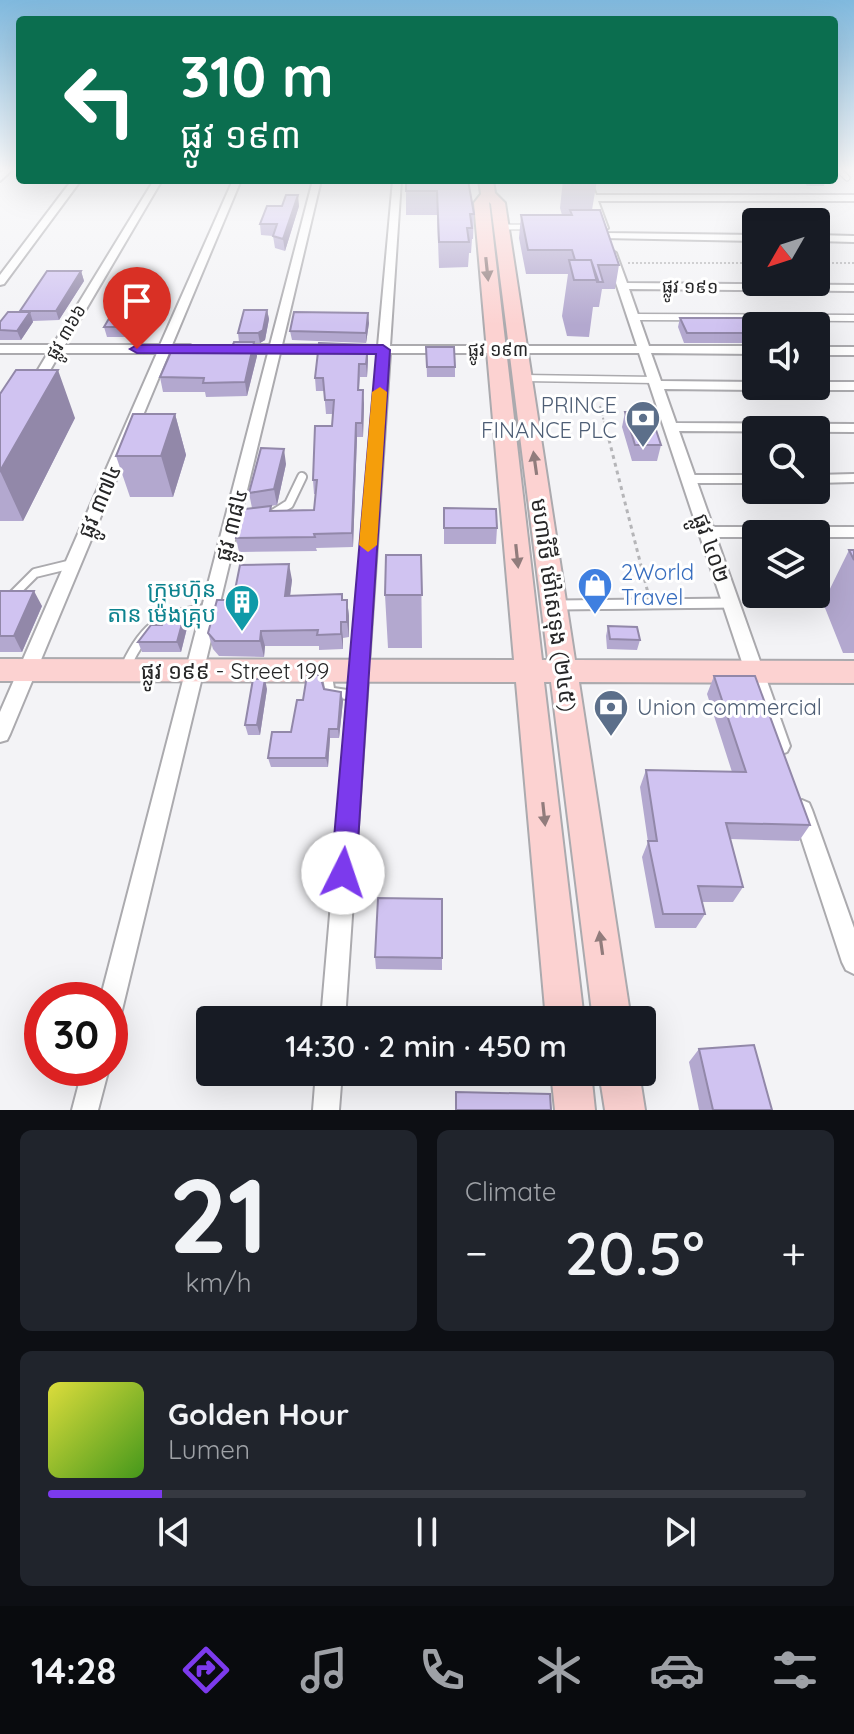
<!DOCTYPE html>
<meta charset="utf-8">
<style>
:root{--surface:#171b24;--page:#20242c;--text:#f1f3f6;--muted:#9ea1a6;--line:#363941;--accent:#7c3aed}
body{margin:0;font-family:Quicksand,"Noto Sans Khmer",sans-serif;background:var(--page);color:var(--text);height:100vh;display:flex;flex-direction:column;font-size:30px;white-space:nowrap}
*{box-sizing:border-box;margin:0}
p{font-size:26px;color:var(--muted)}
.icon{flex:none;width:44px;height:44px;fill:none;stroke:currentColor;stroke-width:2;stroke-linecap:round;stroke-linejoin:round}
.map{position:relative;height:1110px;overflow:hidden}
.panel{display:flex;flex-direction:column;gap:20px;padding:20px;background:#0d0f14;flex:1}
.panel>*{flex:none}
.guide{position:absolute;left:16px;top:16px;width:822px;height:168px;border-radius:8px;box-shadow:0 8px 32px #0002;background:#0b6e4f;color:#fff;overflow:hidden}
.needle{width:52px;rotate:231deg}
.fabs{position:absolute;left:742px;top:208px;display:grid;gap:16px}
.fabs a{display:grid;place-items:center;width:88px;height:88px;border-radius:8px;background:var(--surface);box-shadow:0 8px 32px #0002;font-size:40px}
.speed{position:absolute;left:24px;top:982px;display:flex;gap:16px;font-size:40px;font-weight:700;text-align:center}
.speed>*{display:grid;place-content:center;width:104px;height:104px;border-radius:50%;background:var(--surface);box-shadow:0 8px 32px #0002;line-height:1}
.speed .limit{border:12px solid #d22;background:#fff;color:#111}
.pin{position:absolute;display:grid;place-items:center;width:68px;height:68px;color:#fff;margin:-82px -34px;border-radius:50% 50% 50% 0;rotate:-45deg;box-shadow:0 0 8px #0007}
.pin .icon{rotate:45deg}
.me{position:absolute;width:88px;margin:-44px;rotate:4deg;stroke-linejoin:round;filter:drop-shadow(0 0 6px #0008)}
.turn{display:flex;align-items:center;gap:28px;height:168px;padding:0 32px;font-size:36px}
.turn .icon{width:104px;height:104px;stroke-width:2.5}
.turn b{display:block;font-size:56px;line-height:68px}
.big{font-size:60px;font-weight:600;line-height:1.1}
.panel .widget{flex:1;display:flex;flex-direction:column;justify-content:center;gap:12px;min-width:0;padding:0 28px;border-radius:12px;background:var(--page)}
.panel .dial{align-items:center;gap:0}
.dial b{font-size:104px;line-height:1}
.song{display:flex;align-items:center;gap:24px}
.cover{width:96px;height:96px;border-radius:12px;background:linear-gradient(135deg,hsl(60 70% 55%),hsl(100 70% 35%))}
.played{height:8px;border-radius:4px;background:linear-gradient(90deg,var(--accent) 15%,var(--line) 15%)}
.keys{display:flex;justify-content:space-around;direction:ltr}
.heat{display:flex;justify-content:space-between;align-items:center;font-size:44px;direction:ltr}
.panel .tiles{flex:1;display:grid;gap:20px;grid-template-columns:1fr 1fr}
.widget:last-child{grid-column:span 2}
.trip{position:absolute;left:196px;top:1006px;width:460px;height:80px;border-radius:8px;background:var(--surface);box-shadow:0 8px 32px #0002;font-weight:600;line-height:80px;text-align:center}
.dock{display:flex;height:128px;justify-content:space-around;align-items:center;background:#090b0e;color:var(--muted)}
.dock .icon{width:56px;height:56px}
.dock .current{color:var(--accent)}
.dock b{font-size:36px;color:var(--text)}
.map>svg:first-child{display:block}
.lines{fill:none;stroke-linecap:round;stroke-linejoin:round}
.lane-far3-casing{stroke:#abaaae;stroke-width:7}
.lane-far2-casing{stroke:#abaaae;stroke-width:9}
.lane-far1-casing{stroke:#abaaae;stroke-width:12}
.lane-casing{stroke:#abaaae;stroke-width:13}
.street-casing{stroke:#abaaae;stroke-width:4}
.secondary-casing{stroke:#abaaae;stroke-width:4}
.path-far2{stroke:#b5b5b8;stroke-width:2;stroke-dasharray:2 2;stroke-linecap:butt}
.path-far1{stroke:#b5b5b8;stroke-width:3;stroke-dasharray:4 4;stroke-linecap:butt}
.path{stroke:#b5b5b8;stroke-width:4;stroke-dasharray:5 5;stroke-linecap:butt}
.lane-far3{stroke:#fff;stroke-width:5}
.lane-far2{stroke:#fff;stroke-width:6}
.lane-far1{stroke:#fff;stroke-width:8}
.lane{stroke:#fff;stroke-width:9}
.street{fill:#fff;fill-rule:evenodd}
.secondary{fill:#fcd2d1;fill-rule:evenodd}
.wall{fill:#b3a8cf}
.shaded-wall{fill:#9288a9}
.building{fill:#d0c3f1;stroke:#9288a9;stroke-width:2}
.oneway{fill:#917c7c}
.route{fill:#7c3aed;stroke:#51269a;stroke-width:2}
.slow{fill:#f59e0b}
.labels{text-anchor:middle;stroke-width:6;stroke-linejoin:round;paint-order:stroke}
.far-street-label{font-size:18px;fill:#262627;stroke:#fff}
.service-label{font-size:22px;fill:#4e5e75;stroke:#fff;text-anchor:end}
.street-label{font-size:22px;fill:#262627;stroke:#fff}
.shop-label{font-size:22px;fill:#366cbe;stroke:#fff;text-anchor:start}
.culture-label{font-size:22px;fill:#0d838f;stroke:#fff;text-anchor:end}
</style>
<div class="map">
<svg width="854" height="1110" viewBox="0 0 854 1110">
<rect width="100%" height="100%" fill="#f3f3f6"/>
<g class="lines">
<g class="lane-far3-casing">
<path id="lane-far3" d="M839,170l8,8
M501,227h27"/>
</g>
<g class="lane-far2-casing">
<path id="lane-far2" d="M633,317l221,1
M524,378l131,2"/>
</g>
<g class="lane-far1-casing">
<path id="lane-far1" d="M689,479h67
M816,479l38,-1
M273,514l16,-10 13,-27
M14,594l21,-21 37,-9
M577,605l154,-2"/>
</g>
<g class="lane-casing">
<path id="lane" d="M559,605l172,-2
M126,666c20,-43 37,-51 83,-57
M327,673l3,19 27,4"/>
</g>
<g class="street-casing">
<path id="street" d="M3,170h9l-12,11v-8z
M72,180h9l-77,104 -4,1v-10z
M154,180h8l-97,165h95l73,-165h8l-69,165h18l6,4 -6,4h-21l-159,381 -3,6 -7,2v-30l157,-359h-97l-22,38 -5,1 -6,-4 21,-35h-48v-8h53z
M313,180h8l-39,165 96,1 15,-166h8l-11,166h247l-31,-93 5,-3 5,3 11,30 227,2v6l-225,-2 20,57h107v8l-105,-1 10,28 95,1v4h6l-6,4 -92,-1 12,34 178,1v8l-175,-1 34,96h141v10h-38v-3h-60v3h-40l74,209 -3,6 -7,3 -7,-3 -3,-6 -131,-393h-249l-45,667h-24l57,-667h-98l-158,657 -3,9 -9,3v-22h-10l168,-647h-34l-6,-4 6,-4h36z
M582,180h8l6,15h258v6h-256l10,27 -5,3 -5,-3z
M606,233l150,2v6l-153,-3v-4z
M816,235l38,1v6l-38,-1z
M816,347h38v8h-38z
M816,382h38v8h-42l-6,-4h10z
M802,800l7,3 3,7 42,118v46l-8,-4 -4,-8 -50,-152 3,-7z
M83,1068h26l-11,42h-26z
M316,1072h26l-3,38h-26z"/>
</g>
<g class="secondary-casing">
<path id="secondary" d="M479,180h14l2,13 10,10 70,457 279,1v22l-275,-1 52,338h-38l-42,-338h-7l40,338h-38l-30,-338 -516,-1v-22l514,1 -40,-457 7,-9zM489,202l2,2 57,456h-6z
M551,1072h40l4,38h-40z
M599,1072h40l6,38h-40z"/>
</g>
<path class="path-far2" d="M628,263h128
M816,263h38
M600,406l5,20"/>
<path class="path-far1" d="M605,424l43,169
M747,603l80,-1"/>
<path class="path" d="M747,603h16"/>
<use href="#lane-far3" class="lane-far3"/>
<use href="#lane-far2" class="lane-far2"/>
<use href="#lane-far1" class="lane-far1"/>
<use href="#lane" class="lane"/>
<use href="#street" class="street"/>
<use href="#secondary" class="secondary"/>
</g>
<path class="wall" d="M406,180h62l6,34 -1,25h-1l-1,14h-2l-1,14 -29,1 -2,-53h-31z
M563,180h34l-5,30 27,55 -4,24h-13l-3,18h-6l-4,30 -22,-1 -5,-20 6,-42h-42l-7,-36 2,-23h41l-2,-7z
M803,180h22l-1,6h-17z
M299,206l-14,45 -10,-3 -2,-12 -12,-1 -1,-11z
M81,271l3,10 -25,39 -26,1v1l-12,18h-21v-18l21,-10z
M267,310l2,9 -4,21 -5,3h-6l3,13 -10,40 -41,1 -1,-5h-42l-3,-15 79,-35 -1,-9z
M680,318l76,8v17h-72l-6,-16z
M137,320l-9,17h-21l-3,-10z
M369,323l-3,20 -74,-3 -2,-9z
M426,347l29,20v10h-28z
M368,359l-1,18h-7l-1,13 5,14 -1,33h-6l-4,110 -37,1 1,3 -78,1 -3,-14 16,-30 -3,-15 37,-29 -9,41 -21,3 16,3 42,-1 2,-16h-2l-1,-14 19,-54 1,-12h-7l-2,-23h-8l-1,-13z
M0,394l75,24 -52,103h-23z
M625,412l36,33 -4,16h-25l-10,-34z
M175,414l11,41 -13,42h-43l-14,-41z
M444,508l53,20 -1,16h-52z
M849,550h5v103h-11l-20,-50z
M421,555l1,93h-34l-3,-53z
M292,580l-2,16 52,-2 1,6h4l2,16v21l-6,1v11l-24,1v-4h-54l-1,11 -45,-1 -6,-7 -5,-16 25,-33z
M0,591l42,15 -20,46h-22z
M189,620l-8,32h-39l-4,-10 24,-17z
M608,626l32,14 -3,10 -30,-1 -1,-13z
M714,676l96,149 -11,16 -69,-2 13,48 -10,15h-31l3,12 -9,14h-41l-13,-71 6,-15 -8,-55 6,-17 86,2 -25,-78z
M267,689l-7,46h-12l-3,-10z
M324,689l17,3 2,9 -4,37h-9l-2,29h-57l-3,-9 23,-26 12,-32z
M442,899v71l-66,-1 -1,-12z
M699,1049l73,61h-73l-10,-48z"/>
<path class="shaded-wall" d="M298,195l1,11 -14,45 -2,-12z
M81,271l3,10 -25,39 -3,-9z
M134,310l3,10 -9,17 -3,-10z
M267,310l2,9 -4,21 -5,3 -2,-10z
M30,312l3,10 -12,18 -4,-9z
M368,313l1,10 -3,20v-10z
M254,342l3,14 -10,40 -2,-14z
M368,345v14l-1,18 -1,-13z
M58,370l17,48 -52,103 -23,-50z
M363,390l1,14 -1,33 -1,-14z
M175,414l11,41 -13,42 -12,-41z
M356,423l1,14 -4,110 -1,-14z
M284,449l2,15 -9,41 -3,-16z
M289,564l3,16 -4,32 -3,-16z
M34,591l8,15 -20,46 -8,-16z
M347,600l2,16v21l-2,-15z
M186,609l3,11 -8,32 -4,-10z
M341,622l2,16v11l-2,-15z
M261,631l4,15 -1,11 -4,-16z
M265,679l2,10 -7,46 -3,-10z
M341,692l2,9 -4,37 -1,-9z
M329,729l1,9 -2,29 -2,-9z"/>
<path class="building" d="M406,180h62l6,34h-4l2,14h-5l2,14h-30l-2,-51h-31z
M286,195h12l-15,44 -10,-3 4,-12h-17l7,-18h15z
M570,210h30l19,55h-21l5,17h-6l-6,-22h-16l-3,-10h-44l-7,-35h51z
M569,260h22l7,20h-24z
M47,271h34l-25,40h-36z
M114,310h20l-9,17h-21z
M244,310h23l-4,20 -5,3h-20z
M8,312h22l-13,19 -17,-1v-8z
M294,312l74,1 -2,20 -76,-2z
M680,318h92l5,8h-21v7h-69z
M234,342h20l-9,40 -42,1 1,-5 -44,-1 14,-32h59z
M319,343l49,2 -2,19h-7l-1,26h5l-1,33h-6l-4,110 -38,1 1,3 -79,1 5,-27 4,-2 26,-3 -1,5 44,-1 3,-30h-4l2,-54h17l2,-26h-9l-2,-22h-8z
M426,347h28l1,20h-28z
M16,370h42l-58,101v-77z
M625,412h25l11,33h-26z
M133,414h42l-14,42h-45z
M261,448l23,1 -10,40 -25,4z
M444,508l52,1 1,19h-53z
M849,550h5v10z
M386,555h35l1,40h-37z
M289,564l-4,32 57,-2v6h5v22h-6v12l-24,1 1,-5 -57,1 -1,10h-45l-7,-8 9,-33h16l7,-35z
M0,591h34l-20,45h-14z
M186,609l-9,33h-39l13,-17h11l3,-9z
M608,626l29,1 3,13 -30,-1z
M307,675h13l4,14 17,3 -3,37h-9l-3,29h-58l4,-26h19l6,-32h6z
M714,676h41l55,149 -84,-2 17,64 -45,-1 7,28h-42l-15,-73h9l-11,-71 100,2z
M253,679h12l-8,46h-12z
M378,898l64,1v59l-67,-1z
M754,1045l18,65h-59l-14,-61z
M456,1092l94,2 1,16h-95z"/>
<defs><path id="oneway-solid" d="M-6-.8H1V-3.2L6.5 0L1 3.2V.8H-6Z" transform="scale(2)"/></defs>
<g class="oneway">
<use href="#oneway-solid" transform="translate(487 269) rotate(84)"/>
<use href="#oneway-solid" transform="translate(535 463) rotate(-98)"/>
<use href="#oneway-solid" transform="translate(517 556) rotate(84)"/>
<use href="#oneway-solid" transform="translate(544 814) rotate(84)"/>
<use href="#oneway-solid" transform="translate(601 943) rotate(-98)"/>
</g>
<linearGradient id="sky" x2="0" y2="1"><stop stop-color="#80b9de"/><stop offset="0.52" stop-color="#fafafb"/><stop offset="1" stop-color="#fafafb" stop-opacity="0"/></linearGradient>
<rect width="854" height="325" fill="url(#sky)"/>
<path class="route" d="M383,345l7,5 -34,523 -4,9 -9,3 -9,-3 -3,-9 45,-519 -239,-1 -7,-4 7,-4z"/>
<path class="slow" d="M380,387l7,5 -10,153 -9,7 -9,-7 13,-153z"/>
<defs>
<g id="bank-pin" transform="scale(1.8)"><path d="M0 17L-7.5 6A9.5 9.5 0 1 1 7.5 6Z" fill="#5c6f8a" stroke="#fff"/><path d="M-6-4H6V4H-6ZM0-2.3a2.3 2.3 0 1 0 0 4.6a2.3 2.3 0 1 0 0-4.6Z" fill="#fff"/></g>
<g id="shop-pin" transform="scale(1.8)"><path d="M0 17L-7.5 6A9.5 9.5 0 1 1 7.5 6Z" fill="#3f7fe0" stroke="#fff"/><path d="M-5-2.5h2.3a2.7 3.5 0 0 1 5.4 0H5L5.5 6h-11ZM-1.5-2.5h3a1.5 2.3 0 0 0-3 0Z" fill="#fff"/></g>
<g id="building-pin" transform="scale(1.8)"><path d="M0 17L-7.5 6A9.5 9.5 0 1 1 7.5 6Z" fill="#0f9aa8" stroke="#fff"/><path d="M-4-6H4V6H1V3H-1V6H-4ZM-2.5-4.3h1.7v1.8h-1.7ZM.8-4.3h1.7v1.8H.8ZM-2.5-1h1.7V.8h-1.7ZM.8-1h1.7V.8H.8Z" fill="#fff"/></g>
</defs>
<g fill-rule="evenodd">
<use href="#bank-pin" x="643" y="418"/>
<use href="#shop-pin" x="595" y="585"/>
<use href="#building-pin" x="242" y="602"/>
<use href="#bank-pin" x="611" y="707"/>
</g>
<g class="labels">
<g class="far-street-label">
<text transform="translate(690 287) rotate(1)" y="6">ផ្លូវ ១៩១</text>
<text transform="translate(66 332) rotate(-59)" y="6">ផ្លូវ ៣៦៦</text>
<text x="498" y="356">ផ្លូវ ១៩៣</text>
</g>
<g class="service-label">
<text x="617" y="413">PRINCE<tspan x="617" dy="25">FINANCE PLC</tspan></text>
<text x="637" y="715" text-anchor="start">Union commercial</text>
</g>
<g class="street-label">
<text transform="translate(99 501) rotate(-67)" y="8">ផ្លូវ ៣៧៤</text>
<text transform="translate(231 525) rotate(-76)" y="8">ផ្លូវ ៣៨៤</text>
<text transform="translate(712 548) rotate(71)" y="8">ផ្លូវ ៤០២</text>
<text transform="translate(554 605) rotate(82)" y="8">មហាវិថី ម៉ៅសេទុង (២៤៥)</text>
<text x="235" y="679">ផ្លូវ ១៩៩ - Street 199</text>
</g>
<g class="shop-label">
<text x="621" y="580">2World<tspan x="621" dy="25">Travel</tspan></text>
</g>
<g class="culture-label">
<text x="216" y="597">ក្រុមហ៊ុន<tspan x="216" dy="25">តាន ម៉េងគ្រុប</tspan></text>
</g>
</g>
</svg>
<div class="fabs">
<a><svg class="needle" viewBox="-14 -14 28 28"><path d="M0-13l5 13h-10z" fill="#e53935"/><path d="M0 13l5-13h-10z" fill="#9ea1a6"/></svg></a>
<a><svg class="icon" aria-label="sound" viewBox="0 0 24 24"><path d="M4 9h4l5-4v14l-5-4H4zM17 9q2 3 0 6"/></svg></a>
<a><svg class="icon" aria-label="search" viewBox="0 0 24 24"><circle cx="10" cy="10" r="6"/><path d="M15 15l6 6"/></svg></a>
<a><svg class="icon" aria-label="layers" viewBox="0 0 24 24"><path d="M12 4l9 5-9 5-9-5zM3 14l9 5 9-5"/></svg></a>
</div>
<div class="speed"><div class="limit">30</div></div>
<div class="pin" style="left:137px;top:349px;background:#d93025"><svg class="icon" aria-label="arrive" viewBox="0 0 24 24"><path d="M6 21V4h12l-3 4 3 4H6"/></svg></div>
<svg class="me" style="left:343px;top:873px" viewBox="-20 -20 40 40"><circle r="19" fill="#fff"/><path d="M0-13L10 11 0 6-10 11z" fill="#7c3aed"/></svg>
<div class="trip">14:30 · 2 min · 450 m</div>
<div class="guide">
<div class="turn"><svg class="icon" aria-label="left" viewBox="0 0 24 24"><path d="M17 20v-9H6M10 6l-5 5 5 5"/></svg><div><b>310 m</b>ផ្លូវ ១៩៣</div></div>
</div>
</div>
<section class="panel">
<div class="tiles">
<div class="widget dial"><b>21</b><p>km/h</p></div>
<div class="widget"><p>Climate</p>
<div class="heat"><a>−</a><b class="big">20.5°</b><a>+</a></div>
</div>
<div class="widget">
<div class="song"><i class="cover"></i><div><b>Golden Hour</b><p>Lumen</p></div></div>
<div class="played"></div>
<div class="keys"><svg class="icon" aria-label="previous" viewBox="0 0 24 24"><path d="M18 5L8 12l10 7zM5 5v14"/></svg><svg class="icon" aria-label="pause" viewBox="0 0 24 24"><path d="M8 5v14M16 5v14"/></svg><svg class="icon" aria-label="next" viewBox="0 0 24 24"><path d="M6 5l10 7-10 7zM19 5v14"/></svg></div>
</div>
</div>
</section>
<nav class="dock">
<b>14:28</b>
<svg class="icon current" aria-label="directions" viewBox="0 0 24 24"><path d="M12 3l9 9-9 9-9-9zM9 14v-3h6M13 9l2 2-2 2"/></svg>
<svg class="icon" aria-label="music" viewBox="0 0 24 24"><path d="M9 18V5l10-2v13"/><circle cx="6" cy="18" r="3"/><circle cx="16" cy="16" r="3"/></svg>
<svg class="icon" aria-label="phone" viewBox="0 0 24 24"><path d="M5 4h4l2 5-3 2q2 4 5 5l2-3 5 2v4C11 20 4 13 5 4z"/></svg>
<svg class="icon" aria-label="climate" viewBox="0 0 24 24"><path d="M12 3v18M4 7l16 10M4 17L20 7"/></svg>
<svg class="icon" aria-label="car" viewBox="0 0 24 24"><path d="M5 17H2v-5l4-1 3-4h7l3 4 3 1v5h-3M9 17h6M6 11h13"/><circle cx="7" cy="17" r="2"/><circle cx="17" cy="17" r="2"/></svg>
<svg class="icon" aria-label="filters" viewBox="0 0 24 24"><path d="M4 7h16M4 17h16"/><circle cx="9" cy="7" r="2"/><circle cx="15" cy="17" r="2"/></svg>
</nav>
